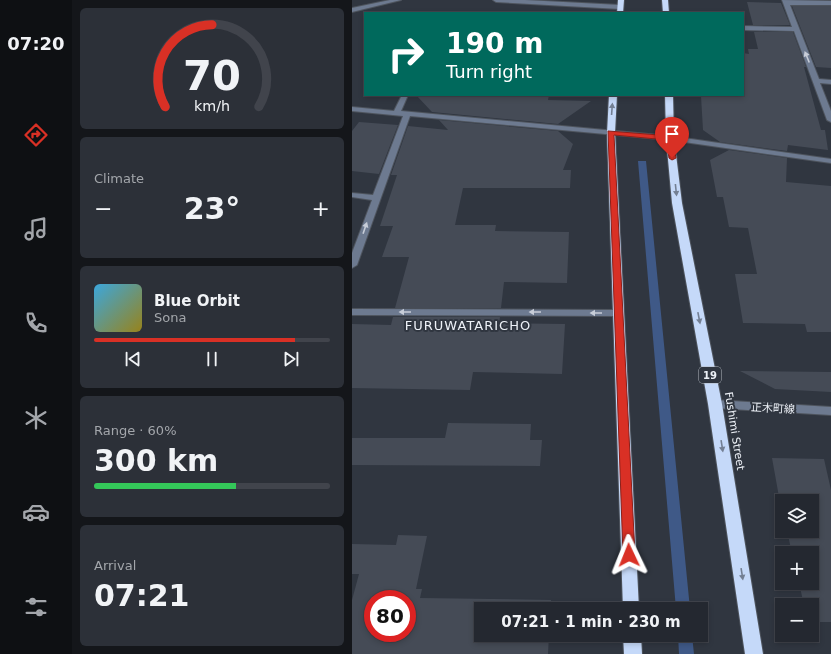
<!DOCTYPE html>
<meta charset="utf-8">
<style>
:root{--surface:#242830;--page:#2c3038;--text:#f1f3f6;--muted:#a3a6ab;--line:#41444c;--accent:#d93025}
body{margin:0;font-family:"DejaVu Sans","Noto Sans JP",sans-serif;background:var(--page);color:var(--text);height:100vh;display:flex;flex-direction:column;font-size:15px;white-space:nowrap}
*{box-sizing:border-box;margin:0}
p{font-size:13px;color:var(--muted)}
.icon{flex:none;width:22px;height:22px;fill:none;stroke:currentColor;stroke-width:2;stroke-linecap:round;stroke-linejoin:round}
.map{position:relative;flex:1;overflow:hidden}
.details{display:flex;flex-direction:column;gap:8px;padding:8px;background:#14161a;width:280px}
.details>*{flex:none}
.guide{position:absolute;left:12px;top:12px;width:380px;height:84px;border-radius:0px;box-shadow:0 2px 6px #0003,0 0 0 1px var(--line);background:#00695c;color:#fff;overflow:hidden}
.fabs{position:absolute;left:423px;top:494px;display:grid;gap:8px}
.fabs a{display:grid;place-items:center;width:44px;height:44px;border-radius:0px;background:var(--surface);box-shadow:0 2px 6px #0003,0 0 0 1px var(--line);font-size:20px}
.speed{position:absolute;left:12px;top:590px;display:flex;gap:8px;font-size:20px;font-weight:700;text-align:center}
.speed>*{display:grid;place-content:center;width:52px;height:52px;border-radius:50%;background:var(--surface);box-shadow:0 2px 6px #0003,0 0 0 1px var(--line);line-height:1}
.speed .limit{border:6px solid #d22;background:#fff;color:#111}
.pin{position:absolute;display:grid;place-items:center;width:34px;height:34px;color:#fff;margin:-41px -17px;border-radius:50% 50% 50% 0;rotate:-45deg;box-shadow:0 0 4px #0007}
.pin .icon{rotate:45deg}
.me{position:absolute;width:44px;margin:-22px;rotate:358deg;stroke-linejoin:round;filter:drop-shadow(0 0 3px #0008)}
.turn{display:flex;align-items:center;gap:14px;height:84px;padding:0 16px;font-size:18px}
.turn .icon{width:52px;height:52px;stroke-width:2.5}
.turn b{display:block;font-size:28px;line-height:34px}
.big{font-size:30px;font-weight:700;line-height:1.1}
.details .tile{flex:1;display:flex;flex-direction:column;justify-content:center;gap:6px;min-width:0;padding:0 14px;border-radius:6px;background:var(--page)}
.details .dial{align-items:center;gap:0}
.dial svg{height:104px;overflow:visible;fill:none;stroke:var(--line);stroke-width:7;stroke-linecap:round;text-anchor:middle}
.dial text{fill:var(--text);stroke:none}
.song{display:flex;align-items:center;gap:12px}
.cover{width:48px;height:48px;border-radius:6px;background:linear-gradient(135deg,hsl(200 70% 55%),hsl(50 70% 35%))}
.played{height:4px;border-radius:2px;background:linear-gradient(90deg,var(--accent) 85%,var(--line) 85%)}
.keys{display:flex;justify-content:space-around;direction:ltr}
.heat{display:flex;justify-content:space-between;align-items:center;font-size:22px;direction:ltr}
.charge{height:6px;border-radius:3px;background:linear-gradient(90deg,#34c759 60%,var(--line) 0)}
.trip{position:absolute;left:122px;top:602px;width:234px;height:40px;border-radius:0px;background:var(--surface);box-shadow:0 2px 6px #0003,0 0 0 1px var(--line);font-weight:700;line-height:40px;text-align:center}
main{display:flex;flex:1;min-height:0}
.dock{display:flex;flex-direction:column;width:72px;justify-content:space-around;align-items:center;background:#0e1013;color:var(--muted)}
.dock .icon{width:28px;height:28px}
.dock .current{color:var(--accent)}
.dock b{font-size:18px;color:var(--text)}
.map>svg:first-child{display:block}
.green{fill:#3f5987}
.building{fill:#454b56;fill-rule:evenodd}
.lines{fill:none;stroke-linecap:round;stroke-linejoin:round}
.minor-casing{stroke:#4e545d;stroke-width:2}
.highway-casing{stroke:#4e545d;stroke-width:2}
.minor{fill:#6d7a90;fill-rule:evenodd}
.highway{fill:#c5d9f9;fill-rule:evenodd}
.oneway{fill:#c7cdd8}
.oneway2{fill:#737f93}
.route{fill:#d93025;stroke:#8d1f18}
.labels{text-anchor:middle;stroke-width:4;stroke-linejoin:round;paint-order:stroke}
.shield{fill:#303640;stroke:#b4b9c0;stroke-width:1}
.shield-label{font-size:10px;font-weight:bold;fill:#edf1f7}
.street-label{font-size:11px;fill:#edf1f7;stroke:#303640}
.quarter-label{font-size:13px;letter-spacing:1px;fill:#edf1f7;stroke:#303640}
</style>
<main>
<nav class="dock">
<b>07:20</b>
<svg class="icon current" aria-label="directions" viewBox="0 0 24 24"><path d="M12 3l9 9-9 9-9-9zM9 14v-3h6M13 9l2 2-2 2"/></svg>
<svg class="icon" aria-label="music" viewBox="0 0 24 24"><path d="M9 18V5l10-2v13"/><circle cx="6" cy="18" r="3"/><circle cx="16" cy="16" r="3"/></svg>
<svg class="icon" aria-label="phone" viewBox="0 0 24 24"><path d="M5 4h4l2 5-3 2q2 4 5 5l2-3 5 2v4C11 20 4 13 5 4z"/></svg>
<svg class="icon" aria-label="climate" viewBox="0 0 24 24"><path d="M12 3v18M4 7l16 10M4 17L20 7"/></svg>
<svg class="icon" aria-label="car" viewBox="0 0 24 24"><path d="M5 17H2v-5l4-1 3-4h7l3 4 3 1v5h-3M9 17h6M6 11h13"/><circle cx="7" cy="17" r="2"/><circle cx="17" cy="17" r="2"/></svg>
<svg class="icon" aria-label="filters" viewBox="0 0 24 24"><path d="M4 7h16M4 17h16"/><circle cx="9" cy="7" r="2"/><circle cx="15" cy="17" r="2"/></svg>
</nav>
<section class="details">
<div class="tile dial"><svg viewBox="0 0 100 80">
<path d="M14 69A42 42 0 1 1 86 69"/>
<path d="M14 69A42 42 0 0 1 50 6" stroke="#d93025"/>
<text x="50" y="56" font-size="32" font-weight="700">70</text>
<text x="50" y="72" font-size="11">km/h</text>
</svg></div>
<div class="tile"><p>Climate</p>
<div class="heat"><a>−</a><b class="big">23°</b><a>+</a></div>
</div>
<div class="tile">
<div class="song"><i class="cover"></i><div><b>Blue Orbit</b><p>Sona</p></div></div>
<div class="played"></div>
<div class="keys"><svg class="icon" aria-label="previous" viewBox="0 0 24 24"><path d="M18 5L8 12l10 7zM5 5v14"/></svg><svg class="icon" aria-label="pause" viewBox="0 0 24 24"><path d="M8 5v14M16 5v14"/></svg><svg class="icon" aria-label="next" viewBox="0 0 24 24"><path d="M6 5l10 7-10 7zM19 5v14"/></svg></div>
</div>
<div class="tile"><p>Range · 60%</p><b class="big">300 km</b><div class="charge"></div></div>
<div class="tile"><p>Arrival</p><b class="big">07:21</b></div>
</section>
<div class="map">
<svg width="479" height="654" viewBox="0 0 479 654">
<rect width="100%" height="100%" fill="#303640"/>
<path class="green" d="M286,161h8l44,448h-14z
M326,635h14l2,19h-15z"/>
<path class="building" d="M395,2l34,1 9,22h-37z
M440,6h39v62l-15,-1z
M402,32h39l13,35h-2l17,63h4l3,20 -40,-5 -1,6 -67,-9 -17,-12 -2,-34h42v-43l6,1 -1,-5h10z
M64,95h133l-1,5 43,1 -33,23 -126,-12z
M87,120l119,11 15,13 -10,26h8l-1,18h-107l-8,37h41l-1,6 74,1 -2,51 -63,-1 -3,26h-106l14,-51h-27l11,-31h-13l17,-51h-6l17,-49 40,4z
M7,122l39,3 -19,49 -27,-3v-40z
M377,150l58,8 -1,24 45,4v146h-24l-2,-8 -62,-1 -8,-49h22l-9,-46 -19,-1 -6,-30h-6l-7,-37z
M41,317h107l-1,6 66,1 -3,50 -89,-2 -3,18 -118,-2v-64l39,1z
M388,371l91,1v20l-56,-3z
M96,423l83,1 -1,16h12l-2,26 -188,-1v-27h93z
M420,458l52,1 7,31v132h-19v-17h-8l-5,-22h13v-30h-20l-5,-22h25v-30h-30l-1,7z
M46,535l29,1 -11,53h6l-2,9 131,2v9h-70v26h68l-1,19h-196v-54l7,-26h-7v-30l44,1zM21,599h34v34h-34z"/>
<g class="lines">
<g class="minor-casing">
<path id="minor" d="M38,0h11l-49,12v-4z
M141,0h32l95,5 3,2 -3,2 -124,-7z
M430,0l49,1v4h-41l29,74 12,1v4l-11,-1 11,28v11l-4,-2 -33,-89 -51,-1v-4l49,1z
M50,95h6l-7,16 269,25 161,23v4l-161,-23 -260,-24 -53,149 -5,3v-15l20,-53 -20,-3v-4l21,2 30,-79 -51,-5v-4l42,4z
M0,309l267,1 5,3 -5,3 -267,-1z
M363,400l116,7v8l-116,-7 -4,-1 -2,-3 2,-3z"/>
</g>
<g class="highway-casing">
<path id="highway" d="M266,0h6l-1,13h-6z
M310,0h6l1,13h-6z
M257,95h8l-2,38 24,476h-16l-16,-476z
M313,95h8l1,43 8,65 40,201 41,250h-18l-37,-250 -36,-201 -6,-65z
M271,635h18l1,19h-18z"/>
</g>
<use href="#minor" class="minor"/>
<use href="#highway" class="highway"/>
</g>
<defs><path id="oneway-solid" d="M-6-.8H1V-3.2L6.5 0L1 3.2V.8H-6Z"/></defs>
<g class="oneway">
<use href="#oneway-solid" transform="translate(455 57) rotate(-112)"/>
<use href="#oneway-solid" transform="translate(13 228) rotate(-71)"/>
<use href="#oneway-solid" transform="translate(53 312) rotate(-180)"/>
<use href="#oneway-solid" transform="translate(183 312) rotate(-180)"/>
<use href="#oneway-solid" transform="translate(244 313) rotate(-180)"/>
</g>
<g class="oneway2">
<use href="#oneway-solid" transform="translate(260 109) rotate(-86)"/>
<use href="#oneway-solid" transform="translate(324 190) rotate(84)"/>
<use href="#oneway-solid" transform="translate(347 318) rotate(79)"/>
<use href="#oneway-solid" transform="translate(370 446) rotate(81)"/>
<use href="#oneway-solid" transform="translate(390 574) rotate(81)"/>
</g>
<path class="route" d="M256,131l64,5 4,22 -4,2 -3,-2 -2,-18 -53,-5 21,420 -2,4 -4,1 -4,-1 -2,-4z"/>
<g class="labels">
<rect class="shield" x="347" y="367" width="22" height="16" rx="3"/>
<g class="shield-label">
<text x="358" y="379">19</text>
</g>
<g class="street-label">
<text transform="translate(421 408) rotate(3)" y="4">正木町線</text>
<text transform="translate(383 431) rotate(81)" y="4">Fushimi Street</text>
</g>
<g class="quarter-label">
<text x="116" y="330">FURUWATARICHO</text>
</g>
</g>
</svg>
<div class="fabs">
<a><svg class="icon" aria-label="layers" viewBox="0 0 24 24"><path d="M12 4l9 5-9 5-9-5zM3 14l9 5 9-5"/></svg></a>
<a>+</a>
<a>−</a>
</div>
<div class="speed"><div class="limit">80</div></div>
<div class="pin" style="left:320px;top:158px;background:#d93025"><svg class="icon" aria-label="arrive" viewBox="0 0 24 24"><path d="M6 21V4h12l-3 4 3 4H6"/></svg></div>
<svg class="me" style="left:277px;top:555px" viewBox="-20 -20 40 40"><path d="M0-17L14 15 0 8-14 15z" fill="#d93025" stroke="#fff" stroke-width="4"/></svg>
<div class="trip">07:21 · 1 min · 230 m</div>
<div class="guide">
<div class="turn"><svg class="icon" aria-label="right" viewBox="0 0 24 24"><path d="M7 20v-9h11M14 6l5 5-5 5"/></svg><div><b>190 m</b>Turn right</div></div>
</div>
</div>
</main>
